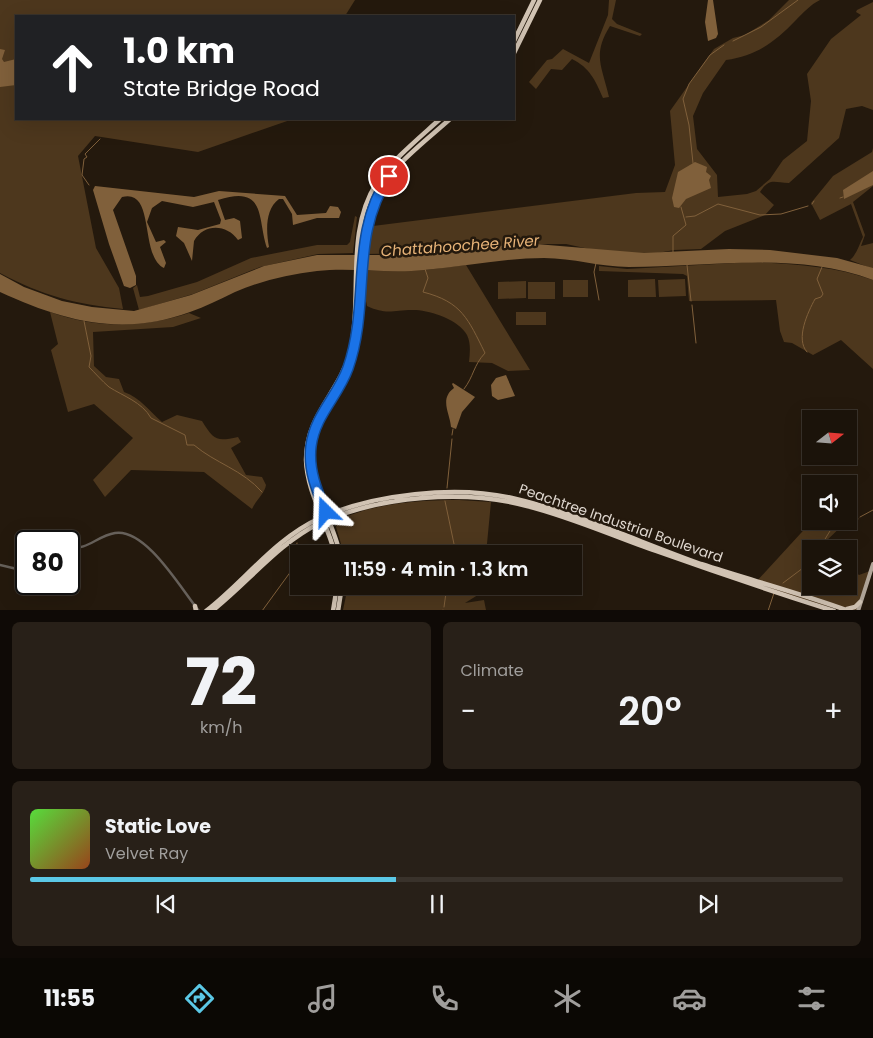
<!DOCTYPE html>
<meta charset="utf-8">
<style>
:root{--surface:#1b130a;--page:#282018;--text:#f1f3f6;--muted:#a09e9c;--line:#39322b;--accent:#5bc8e6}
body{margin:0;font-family:Poppins,sans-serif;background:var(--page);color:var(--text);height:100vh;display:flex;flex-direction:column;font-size:19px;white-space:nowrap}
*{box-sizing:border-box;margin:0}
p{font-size:16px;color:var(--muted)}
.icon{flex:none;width:28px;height:28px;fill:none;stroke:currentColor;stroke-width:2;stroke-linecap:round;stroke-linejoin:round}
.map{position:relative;height:610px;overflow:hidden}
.side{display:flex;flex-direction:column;gap:12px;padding:12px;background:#0f0a06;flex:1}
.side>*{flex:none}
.banner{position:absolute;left:15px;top:15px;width:500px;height:105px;border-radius:0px;box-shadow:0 5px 20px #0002,0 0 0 1px var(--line);background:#202124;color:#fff;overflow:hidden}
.needle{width:32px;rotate:73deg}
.tools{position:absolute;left:802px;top:410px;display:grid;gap:10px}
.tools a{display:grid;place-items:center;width:55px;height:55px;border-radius:0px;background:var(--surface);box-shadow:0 5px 20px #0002,0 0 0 1px var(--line);font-size:25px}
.speed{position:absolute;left:15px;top:530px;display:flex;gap:10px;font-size:25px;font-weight:700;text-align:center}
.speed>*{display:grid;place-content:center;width:65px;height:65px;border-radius:50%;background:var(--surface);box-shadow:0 5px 20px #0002,0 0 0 1px var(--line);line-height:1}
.speed .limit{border:2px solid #111;border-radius:8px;background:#fff;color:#111}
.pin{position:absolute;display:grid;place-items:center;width:42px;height:42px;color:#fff;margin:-21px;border:2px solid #fff;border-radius:50%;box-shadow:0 1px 5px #0007}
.me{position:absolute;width:55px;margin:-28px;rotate:338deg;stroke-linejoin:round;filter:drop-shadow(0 0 4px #0008)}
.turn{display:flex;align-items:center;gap:18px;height:105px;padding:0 25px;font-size:22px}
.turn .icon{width:65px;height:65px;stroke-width:2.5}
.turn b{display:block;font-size:35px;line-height:42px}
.big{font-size:38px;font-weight:600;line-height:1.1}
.side .card{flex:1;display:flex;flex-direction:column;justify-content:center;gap:8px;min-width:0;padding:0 18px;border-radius:8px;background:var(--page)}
.side .dial{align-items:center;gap:0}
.dial b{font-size:65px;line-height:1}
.song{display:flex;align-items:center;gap:15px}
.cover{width:60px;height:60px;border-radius:8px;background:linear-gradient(135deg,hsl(110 70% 55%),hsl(20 70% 35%))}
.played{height:5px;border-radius:2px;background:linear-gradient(90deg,var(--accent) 45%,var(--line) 45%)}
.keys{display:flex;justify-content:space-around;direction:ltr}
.heat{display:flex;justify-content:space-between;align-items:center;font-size:28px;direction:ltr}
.side .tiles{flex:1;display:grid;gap:12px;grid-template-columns:1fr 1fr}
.card:last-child{grid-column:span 2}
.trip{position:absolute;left:290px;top:545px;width:292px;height:50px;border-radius:0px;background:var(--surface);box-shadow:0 5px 20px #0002,0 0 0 1px var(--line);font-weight:600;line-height:50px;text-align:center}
.dock{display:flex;height:80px;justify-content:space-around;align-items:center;background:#0b0804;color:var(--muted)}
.dock .icon{width:35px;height:35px}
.dock .current{color:var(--accent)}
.dock b{font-size:22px;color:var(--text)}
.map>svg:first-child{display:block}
.green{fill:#4d371d}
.water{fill:#80603b}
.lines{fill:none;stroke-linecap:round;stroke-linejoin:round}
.stream{stroke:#80603b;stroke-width:1}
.minor{stroke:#66605a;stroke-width:2.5}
.major{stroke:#b3a79a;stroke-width:4}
.highway{stroke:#d1c3b3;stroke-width:4.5}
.route-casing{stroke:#114b97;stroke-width:12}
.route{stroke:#1a73e8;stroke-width:9}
.labels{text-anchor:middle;stroke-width:5;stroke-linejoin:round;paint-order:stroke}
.street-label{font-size:14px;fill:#ded6ce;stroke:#24190d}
.water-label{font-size:15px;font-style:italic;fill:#e7b378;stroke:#24190d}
</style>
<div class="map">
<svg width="873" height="611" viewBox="0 0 873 611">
<rect width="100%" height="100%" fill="#24190d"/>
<path class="green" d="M0,0h355l-10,16h-329v103h277l-95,33 -103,-16 -17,20 18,92 23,40 4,21c-49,-5 -79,-13 -123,-36z
M609,0h7l-4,19 5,5 25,10 -2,2 -30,-10c-18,29 -8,40 -1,71l-6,1c-8,-18 -13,-30 -31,-39l-10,11 -11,-1 -15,20 -7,-7 18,-22 5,-1 11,-10 26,14 19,-48z
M789,0h31c-10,5 -16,12 -24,20 -21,22 -40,36 -70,40l-23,33 -10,23 4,33 20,26 1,22 29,-3 9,-3 14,-12 13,-19 24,-19 4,-40 -4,-27 24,-35 30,-24 -5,-3 1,-2 16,-8v108l-11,-4 -16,3 -7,29 -50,45c-15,0 -19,-6 -29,9l14,13 -9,10 -40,16 -24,18 -27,1 -27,5 -53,-5 -28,-6h-30l-100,13 -16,-4 -53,1 1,-19 4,-2 1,-7 263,-33 29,-1 10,-27 -5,-54 44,-62 19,-11 12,-3 24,-15z
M873,148v38l-20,16 12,33 -4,11 12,-3v26l-23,-9c7,-6 9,-15 13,-23l-12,-33 -31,16 -9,-17 22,-27 39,-24z
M355,216l2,1 -4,36 -35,1 -58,13 -67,27 -54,16 -6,-22 4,-3 3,12 8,-1 49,-14 54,-24 66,-13h30l3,-3z
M752,262c41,2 82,4 121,18v89l-32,-29 -28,15 -21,-12 -8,-1 -4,-11 -4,-31 -87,1 -2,-25 -4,-2 -84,-3v-5l28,3z
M466,265l64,105 -22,1 -16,-8 -23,-1c1,-9 2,-19 -2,-27 -8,-15 -35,-24 -51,-25 -21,-1 -28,6 -49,-4l-2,-10 2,-25 58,-1z
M655,279l1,18h-28v-17z
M685,279l1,17 -27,1 -1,-17z
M563,280h25v17h-25z
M526,281v17l-28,1v-17z
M528,282h27v17h-27z
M50,312c48,17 92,16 139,1l12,5 -28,9 -80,5 1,34 12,11 13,2 5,13c17,6 25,19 38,30l15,-7 25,6c12,19 14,21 36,16l3,5 -10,6 15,27 16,2 4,8c-1,8 -10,15 -14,24l-48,-37 -73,-2 -26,27 -12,-17 40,-42 -39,-34 -26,8 -17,-62 7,-6z
M516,312h30v13h-30z
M459,500l32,2 -5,52h-142l-8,-27 2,-7c38,-17 79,-20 121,-20z
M812,521h35l-23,22 6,6h-19v37h38v-20l10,9 11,-4 -13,39c-31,0 -72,-16 -101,-28z
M348,586h156l6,5 -25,4 -4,-2 -16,10 19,-3 2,10h-143z"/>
<path class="water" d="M708,0h5l5,34 -2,4 -8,3 -3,-19z
M0,49l5,1 -3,9 2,3 12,-3v26l-16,2z
M695,162l12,5 -1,5 5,4 -2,4 2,8 -25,11 -7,9 -5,-1 -2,-9 6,-26z
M873,171v14l-29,14 -1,-9z
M95,186l99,11 25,-6 66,5 12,19 29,-2 4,-7 8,1 3,5 -2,6h-22l-24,7 -1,-11 -9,-15h-4c-14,10 -13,32 -10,48l-2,1c-10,-29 0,-64 -49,-48l7,20 9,-2 6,3 2,17 -4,2c-11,-16 -34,-17 -44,1l-2,20 -8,-18 -8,-7 2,-9 20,3 22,-6 1,-4 -7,-18 -21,5 -31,-6 -10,7 -5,14 9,20 8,-2 2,2 -6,5 6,16 -2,5c-25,-12 -8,-80 -42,-71l-9,13 23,66v9l-6,3 -6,-2 -15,-42 -16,-54z
M524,243l120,10 85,-4 41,1 67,8 36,10v12c-79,-29 -163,-13 -244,-13 -29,0 -56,-9 -85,-9 -40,0 -80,9 -120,12 -36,4 -72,-3 -107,1 -28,3 -56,10 -82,21 -15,7 -30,15 -45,20 -68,25 -127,9 -190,-20v-18l24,13 38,14 30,6 42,4 57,-16 73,-29 53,-11h108z
M506,375l9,21 -17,4 -6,-4 -1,-11 5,-7z
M453,383l22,14 -13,15 -6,17 -5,-2c-1,-14 -12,-28 3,-39l-2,-4z"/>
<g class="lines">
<path class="stream" d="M733,41l28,-14 37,-27
M693,163l-4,-38 -6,-26 6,-15 21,-29 14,-10
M89,185l-7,-10 2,-16 3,-2 -2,-3 15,-15
M840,198l3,-1
M812,204l2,-3
M686,217l9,-1 23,-12 42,11 21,-1 27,-8
M673,253v-17l13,-11 -5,-18
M596,263l-2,9 5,28
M687,265l4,36
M425,269l3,9 -5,14c39,10 45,27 62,61 -12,13 -11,23 -21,36
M692,305l4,38
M84,321l7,35 -2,11c6,6 13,14 20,20 14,9 33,15 42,31l34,17 2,10h7c21,18 49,25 68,47
M807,352c-12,-13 1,-40 8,-53l6,-2 2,-3 -6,-15 5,-12
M452,435l1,-6
M447,488l5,-49
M445,501l9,43v10
M860,517l13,-7
M819,549l14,-23 25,-7
M783,583l28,-21
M444,607l3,-21
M262,611l32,-44 3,-24
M443,611v-1
M768,611l6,-18"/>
<path class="minor" d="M69,548c19,2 28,-12 46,-15 31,-5 66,56 84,78
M0,565l17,4 9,-2"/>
<path class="major" d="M858,611l15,-47"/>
<path class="highway" d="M514,41l20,-41
M514,53l26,-53
M335,554c-8,-32 -28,-61 -29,-94 0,-46 34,-68 44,-108 13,-55 -5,-119 26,-168 17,-25 42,-45 64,-65
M340,554c-7,-33 -29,-63 -30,-98 0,-37 29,-60 39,-93 19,-59 0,-137 40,-187 17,-21 41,-39 61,-57
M195,606l1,5
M847,609l8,-2 5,-5
M206,611c39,-30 68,-72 114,-93 53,-24 136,-33 192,-20 65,15 127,44 189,66 49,16 99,29 148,47
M212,611c37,-29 65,-67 108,-88 60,-27 144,-34 207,-17 44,11 86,30 129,45 59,21 118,41 178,60
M333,611l4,-25
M338,611l4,-25"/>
</g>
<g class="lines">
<g class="route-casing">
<path id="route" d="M326,512c-9,-21 -18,-42 -15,-66 4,-31 27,-50 37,-78 23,-66 1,-132 41,-192"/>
</g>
<use href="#route" class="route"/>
</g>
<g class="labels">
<g class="street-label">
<text transform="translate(621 523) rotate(19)" y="5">Peachtree Industrial Boulevard</text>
</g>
<g class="water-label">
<text transform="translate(460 246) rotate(-4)" y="5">Chattahoochee River</text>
</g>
</g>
</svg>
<div class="tools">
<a><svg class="needle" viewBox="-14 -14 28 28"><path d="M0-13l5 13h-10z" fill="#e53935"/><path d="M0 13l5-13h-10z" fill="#a09e9c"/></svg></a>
<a><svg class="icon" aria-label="sound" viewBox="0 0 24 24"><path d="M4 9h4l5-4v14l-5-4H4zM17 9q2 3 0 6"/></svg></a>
<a><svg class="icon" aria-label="layers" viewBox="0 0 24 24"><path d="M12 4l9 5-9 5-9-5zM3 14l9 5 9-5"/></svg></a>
</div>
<div class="speed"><div class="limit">80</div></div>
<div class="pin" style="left:389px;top:176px;background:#d93025"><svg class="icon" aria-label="arrive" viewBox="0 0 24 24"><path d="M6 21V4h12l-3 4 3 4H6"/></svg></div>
<svg class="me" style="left:326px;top:512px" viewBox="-20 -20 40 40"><path d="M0-17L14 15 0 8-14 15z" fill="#1a73e8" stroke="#fff" stroke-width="4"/></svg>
<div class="trip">11:59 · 4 min · 1.3 km</div>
<div class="banner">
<div class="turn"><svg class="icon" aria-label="ahead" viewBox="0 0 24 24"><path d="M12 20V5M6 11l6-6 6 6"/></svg><div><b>1.0 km</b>State Bridge Road</div></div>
</div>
</div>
<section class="side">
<div class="tiles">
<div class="card dial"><b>72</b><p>km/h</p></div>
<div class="card"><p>Climate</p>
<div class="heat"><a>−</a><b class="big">20°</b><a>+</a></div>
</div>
<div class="card">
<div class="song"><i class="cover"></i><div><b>Static Love</b><p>Velvet Ray</p></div></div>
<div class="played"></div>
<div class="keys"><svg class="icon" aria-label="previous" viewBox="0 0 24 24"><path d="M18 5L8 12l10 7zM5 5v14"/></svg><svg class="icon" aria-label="pause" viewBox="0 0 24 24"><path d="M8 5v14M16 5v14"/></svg><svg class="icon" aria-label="next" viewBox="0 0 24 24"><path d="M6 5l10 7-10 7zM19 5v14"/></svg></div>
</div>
</div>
</section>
<nav class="dock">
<b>11:55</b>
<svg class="icon current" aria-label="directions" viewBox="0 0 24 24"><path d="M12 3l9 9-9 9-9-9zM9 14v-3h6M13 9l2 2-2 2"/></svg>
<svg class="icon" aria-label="music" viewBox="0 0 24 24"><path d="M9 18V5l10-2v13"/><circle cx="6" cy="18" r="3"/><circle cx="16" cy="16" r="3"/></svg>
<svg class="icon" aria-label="phone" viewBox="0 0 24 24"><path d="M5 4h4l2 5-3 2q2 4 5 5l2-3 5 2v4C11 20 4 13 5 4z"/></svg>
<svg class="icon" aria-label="climate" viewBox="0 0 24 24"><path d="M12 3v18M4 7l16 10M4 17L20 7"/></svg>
<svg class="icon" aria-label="car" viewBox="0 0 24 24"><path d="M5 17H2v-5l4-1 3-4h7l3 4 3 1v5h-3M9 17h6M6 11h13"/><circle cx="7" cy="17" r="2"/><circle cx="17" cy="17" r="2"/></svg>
<svg class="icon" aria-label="filters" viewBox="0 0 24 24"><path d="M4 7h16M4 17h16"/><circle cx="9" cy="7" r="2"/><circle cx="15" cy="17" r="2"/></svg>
</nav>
